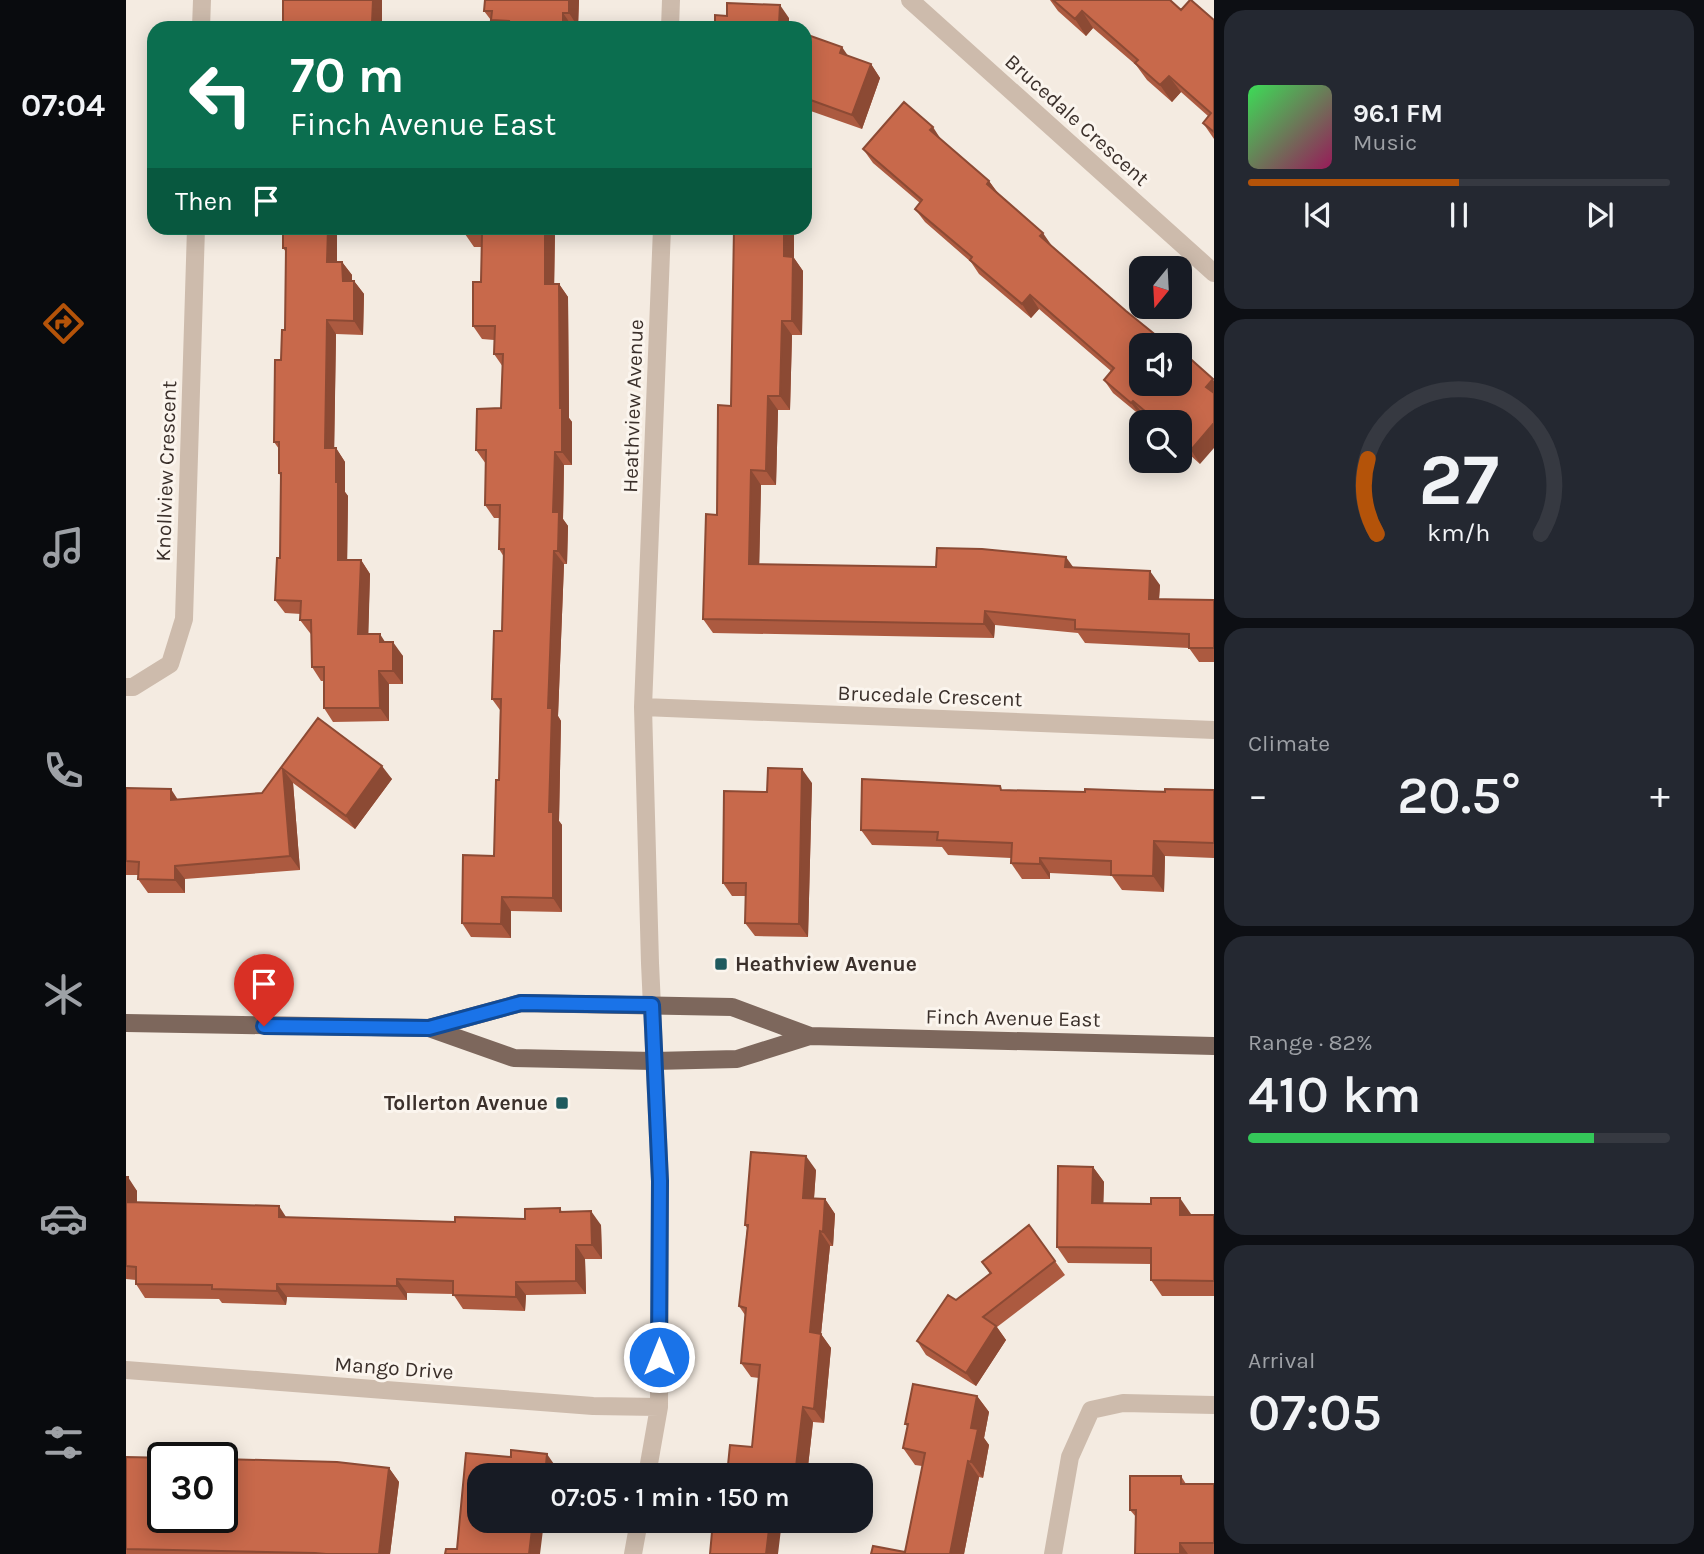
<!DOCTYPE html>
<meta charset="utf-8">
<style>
:root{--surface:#171b24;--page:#242831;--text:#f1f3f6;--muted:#9ea1a6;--line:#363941;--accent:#b45309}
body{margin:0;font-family:Karla,sans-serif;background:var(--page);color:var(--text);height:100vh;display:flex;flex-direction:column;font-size:26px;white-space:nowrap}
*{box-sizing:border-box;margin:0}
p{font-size:23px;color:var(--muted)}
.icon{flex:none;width:38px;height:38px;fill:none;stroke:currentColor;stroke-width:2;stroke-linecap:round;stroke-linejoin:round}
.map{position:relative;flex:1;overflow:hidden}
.panel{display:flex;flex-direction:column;gap:10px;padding:10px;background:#0d0f14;width:490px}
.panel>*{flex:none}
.guide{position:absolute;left:21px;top:21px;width:665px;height:214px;border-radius:21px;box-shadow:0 4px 18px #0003;background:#0b6e4f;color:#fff;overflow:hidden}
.needle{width:46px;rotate:198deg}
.buttons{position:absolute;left:1003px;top:256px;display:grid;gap:14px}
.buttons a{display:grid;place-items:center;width:63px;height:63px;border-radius:14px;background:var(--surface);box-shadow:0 4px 18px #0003;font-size:35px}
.speed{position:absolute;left:21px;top:1442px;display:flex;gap:14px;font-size:35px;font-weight:700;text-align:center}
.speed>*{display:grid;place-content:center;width:91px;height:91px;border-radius:50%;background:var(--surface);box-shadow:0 4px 18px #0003;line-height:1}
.speed .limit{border:4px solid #111;border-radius:10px;background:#fff;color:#111}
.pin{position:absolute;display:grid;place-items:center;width:60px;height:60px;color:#fff;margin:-72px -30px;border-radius:50% 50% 50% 0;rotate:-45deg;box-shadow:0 0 7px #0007}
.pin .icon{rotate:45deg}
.me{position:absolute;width:77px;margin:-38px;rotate:0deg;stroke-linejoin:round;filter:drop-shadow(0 0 5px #0008)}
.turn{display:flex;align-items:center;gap:24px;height:147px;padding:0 28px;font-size:32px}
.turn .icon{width:91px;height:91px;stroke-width:2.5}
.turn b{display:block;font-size:49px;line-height:60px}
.then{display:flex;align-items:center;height:66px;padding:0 28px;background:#0003;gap:14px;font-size:26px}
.big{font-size:52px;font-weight:600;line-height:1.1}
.panel .widget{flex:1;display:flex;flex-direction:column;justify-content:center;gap:10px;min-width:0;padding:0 24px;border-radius:21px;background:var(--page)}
.panel .dial{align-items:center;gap:0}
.dial svg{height:182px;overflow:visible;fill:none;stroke:var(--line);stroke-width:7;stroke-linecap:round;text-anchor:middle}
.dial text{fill:var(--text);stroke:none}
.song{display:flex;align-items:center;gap:21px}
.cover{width:84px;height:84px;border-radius:10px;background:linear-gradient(135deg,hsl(130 70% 55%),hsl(330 70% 35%))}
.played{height:7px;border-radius:4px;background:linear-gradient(90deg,var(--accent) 50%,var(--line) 50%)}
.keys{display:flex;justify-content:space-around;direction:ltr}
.heat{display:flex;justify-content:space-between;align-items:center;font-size:38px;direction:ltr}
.charge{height:10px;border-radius:5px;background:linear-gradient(90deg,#34c759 82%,var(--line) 0)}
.trip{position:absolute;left:341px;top:1463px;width:406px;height:70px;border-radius:21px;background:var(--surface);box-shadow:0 4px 18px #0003;font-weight:600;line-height:70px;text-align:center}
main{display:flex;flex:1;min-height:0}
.menu{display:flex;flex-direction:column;width:126px;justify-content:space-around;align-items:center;background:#090b0e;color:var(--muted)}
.menu .icon{width:49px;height:49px}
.menu .current{color:var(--accent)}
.menu b{font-size:32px;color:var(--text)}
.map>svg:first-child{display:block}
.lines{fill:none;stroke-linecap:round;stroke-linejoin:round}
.minor{stroke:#cdbbac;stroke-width:18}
.major{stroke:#7d675c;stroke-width:18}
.wall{fill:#ac5a40}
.shaded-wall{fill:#8c4a34}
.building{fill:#c8694b;stroke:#8c4a34;stroke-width:2}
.route-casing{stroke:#114b97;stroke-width:18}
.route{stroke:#1a73e8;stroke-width:12}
.poi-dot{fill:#1f5a5e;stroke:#fbf5ee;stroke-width:2.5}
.labels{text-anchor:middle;stroke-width:6;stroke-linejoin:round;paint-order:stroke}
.street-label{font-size:21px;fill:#3b302b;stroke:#fbf5ee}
.poi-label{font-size:21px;font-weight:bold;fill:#3b302b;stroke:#fbf5ee;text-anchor:start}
</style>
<main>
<nav class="menu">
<b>07:04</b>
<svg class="icon current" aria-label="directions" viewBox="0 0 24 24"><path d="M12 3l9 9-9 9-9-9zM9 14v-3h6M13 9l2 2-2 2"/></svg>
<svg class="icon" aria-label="music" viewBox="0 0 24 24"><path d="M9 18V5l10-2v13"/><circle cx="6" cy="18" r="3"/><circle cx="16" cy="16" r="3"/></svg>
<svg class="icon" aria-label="phone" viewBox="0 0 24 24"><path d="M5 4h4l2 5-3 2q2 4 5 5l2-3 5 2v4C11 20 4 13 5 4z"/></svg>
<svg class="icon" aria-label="climate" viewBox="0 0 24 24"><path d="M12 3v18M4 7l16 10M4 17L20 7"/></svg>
<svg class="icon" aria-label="car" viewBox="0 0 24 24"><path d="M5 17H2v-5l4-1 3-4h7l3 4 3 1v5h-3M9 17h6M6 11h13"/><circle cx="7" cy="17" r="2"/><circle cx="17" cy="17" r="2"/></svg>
<svg class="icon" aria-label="filters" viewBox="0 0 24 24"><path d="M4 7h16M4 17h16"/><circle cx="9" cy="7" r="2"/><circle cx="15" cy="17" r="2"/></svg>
</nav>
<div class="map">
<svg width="1088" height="1554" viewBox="0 0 1088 1554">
<rect width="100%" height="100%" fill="#f4ebe1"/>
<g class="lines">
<path class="minor" d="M784,0l304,273
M75,28l1,-28
M544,28l1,-28
M0,687h7l37,-23 14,-45 12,-391
M517,707l571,23
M0,1370l467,36 66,1
M521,1475l12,-68 1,-226 -10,-218 -7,-256 19,-479
M507,1554l6,-33
M927,1554l17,-97 21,-47 32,-7 91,2"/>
<path class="major" d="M0,1023l303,5 92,-25 211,4 78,29 404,10
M303,1028l85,30 140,3 83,-2 73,-23"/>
</g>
<path class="wall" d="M157,0h99v28h-99z
M359,0h94l-1,27 -6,-1v2h-75l-13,-17z
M924,0h120l11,10 33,10v119l-11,-16 5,-7 -27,-24 -9,10 -25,-22 -11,-15 -43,-37 -7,8 -28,-25z
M679,34l43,22 23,8 9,14 -18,51 -57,-20z
M816,141l47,40 9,12 54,53 128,137 20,81 -20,-18v-24h-29l-8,-8 -2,2 -28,-23 -9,-13 7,-9 -72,-62 -8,9 -52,-44 -8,-12 -46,-40 -10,-13 5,-6 -47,-40 -10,-14z
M339,228h102v3h-12l-1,53h5l9,13 1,121 3,4v43h-8l-1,54 5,7 -1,38h-3l-6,152 3,5 -2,100 3,4v87l-51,-1v27l-40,-1 -9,-14 32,-67 5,-76 1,-70 -8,-11 10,-68 2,-74 -5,-8v-31h-5l-9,-13 1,-41 -10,-14 25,-42 2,-41 -9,-13v-14l-12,-1 -9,-13 8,-44 1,-35h-8l-9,-13z
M157,248l54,14h5l10,13v6h2l10,13 -1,41 -27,-1 -2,114h2l9,14v30l3,4 -1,64h14l9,14 -2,60 17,8 18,14v28h-14v37l-56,1 -9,-14v-27h-3l-9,-14 -1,-33 -1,-1 -10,-13 1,-6 -16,-1 -10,-13 5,-42 1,-81 -2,-4v-24l-5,-7 11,-112 1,-78z
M668,258l9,13 -1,64h-10l-2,75h-12l-2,75h-15l-2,79 177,3h137l87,18 -1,14 55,1v62h-15l-10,-14 -104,-5 -7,-10 -83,-8 -1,13 -281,-5 -10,-14 28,-213z
M192,718l74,61 -37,50 -62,-46 7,87 -115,9v14h-37l-10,-14 1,-4h-13v-87l52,12 84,-7z
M686,783l-4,154 -53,-1 -10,-13 1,-27h-14l-9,-13 44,-91z
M877,790l82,2 129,-2v68l-49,-2 -1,36 -42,-2 -10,-14 -62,-3v6h-28l-11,-16v-5l-63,-3 -6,-8 -70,-2 -11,-15z
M967,1167l11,15 -1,21 88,11v1h23v81h-52l-11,-16v-16l-83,-1 -11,-16z
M690,1170l-2,28 11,1 10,15 -2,32h-3l-9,88 10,14 -7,75 -11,-1 -6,53h-80l25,-28 7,-69 -8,-1 -10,-14 4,-48 -6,-9 8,-78 -2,-3z
M0,1177l11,14v11l150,15 168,5 70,-3 35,-11 2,4 39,13 1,34h-17l1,35 -60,1 -1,16 -62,-2 -10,-15 -46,-1v7l-120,-3 -1,8 -64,-2 -3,-4 -74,-1 -9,-14v-4l-10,-1z
M903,1225l36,50 -68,52 9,13 -30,46 -50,-31 -9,-14 39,-41 34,-26 -8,-12z
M851,1396l12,16 -5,26 5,7 -6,33 -4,-1 -15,77h-93l34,-2 17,-86 -7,-1 -12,-17 5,-21 -3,-3z
M0,1457l263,11 10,14 -9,72h-264z
M1055,1476l5,8h28v70h-79l1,-37 -6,-7z"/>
<path class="shaded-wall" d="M247,0h9v28h-6l-4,-5z
M443,0h10l-1,27 -9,-14z
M654,5l9,13v10l-10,-4z
M956,11l11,17 -7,8 -11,-17z
M437,13l9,13v2h-9z
M716,47l9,13 -11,-7z
M745,64l9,14 -18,51 -10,-14z
M1043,76l12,16 -9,10 -12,-17z
M807,127l9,14 -12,-11z
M863,181l10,14 -12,-11z
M202,228h9v47l-10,-13z
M419,228h7l3,3 -1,66 -9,-13z
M658,228h10v30l9,13 -1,64 -10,-14 -8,-65z
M917,233l9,13 -12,-10z
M216,262l10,13v19l-9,-13z
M228,281l10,13 -1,41 -9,-14z
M433,284l9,13 1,121 3,4v43l-10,-13 -2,-44z
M904,295l9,14 -8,9 -9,-14z
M201,320l9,14 -2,128 -9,-14z
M656,321l10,14 -2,75 -10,-14z
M1087,379l1,2v17l-8,-11z
M642,396l10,14 -2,75 -10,-14z
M1007,401l10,13 -2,2 -10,-13z
M1088,423v25l-14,16 -9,-14z
M210,448l9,14v30l3,4 -1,77 -9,-13z
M429,452l9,13 -1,54 5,7 -1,38 -9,-13 -5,-39z
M625,470l10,15 -2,93 -10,-14z
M428,551l10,13 -6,152 3,5 -2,100 3,4v87l-9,-14 -4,-86 -1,-104z
M940,557l10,14 -11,-4z
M235,560l9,14 -2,74 -10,-14z
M1024,571l10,14 -2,28 -9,-14z
M859,611l10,14 -1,13 -10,-14z
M254,634l9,14 -9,-6z
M267,642l10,14v28l-10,-13z
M253,671l10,13v37l-9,-13z
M256,766l10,13 -37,50 -9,-13z
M157,769l10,14 7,87 -10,-14z
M676,769l10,14 -4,154 -9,-13z
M45,789l9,14 -9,-3z
M1028,841l11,15 -1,36 -11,-16z
M914,858l10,15v6l-10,-15z
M49,866l10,13v14l-10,-13z
M376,897l9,14v27l-10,-14z
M680,1156l10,14 -3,42 -10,-14z
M967,1167l11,15 -1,37 -11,-16z
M2,1177l9,14v24l-10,-13z
M1054,1198l11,16v16l-11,-15z
M699,1199l10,15 -2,32 -10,-14z
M153,1206l9,14 -9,-3z
M465,1211l10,14 1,34 -10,-14z
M694,1231l10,15 -9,88 10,14 -7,75 -10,-14 -4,-77z
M450,1245l9,14 1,35 -10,-13z
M271,1279l10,14v7l-10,-14z
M390,1282l10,13 -1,16 -9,-14z
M151,1284l10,13 -1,8 -9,-14z
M870,1326l10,14 -30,46 -10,-13z
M851,1396l12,16 -5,26 5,7 -6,33 -12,-16v-34z
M677,1407l10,15 -6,53h-12z
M421,1454l9,13 -1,8h-10z
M842,1461l11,16 -15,77h-14z
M263,1468l10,14 -9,72h-11z
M407,1521l11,1 -4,32h-11z
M644,1521h12l-4,33h-12z
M1054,1543l8,11h-8z"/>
<path class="building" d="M157,0h90l-1,23h-24v5h-65z
M359,0h84v13h-6v15h-55l1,-7 -18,-1 1,-9h-8z
M927,0h117l11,10 9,-10h1l23,20v112l-11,-9 8,-10 -42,-37 -9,9 -25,-22 3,-3 -56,-49 -7,8z
M601,3l53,2 -1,19 10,4h-74v-13l12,1z
M679,34l37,13 -2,6 31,11 -19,51 -47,-17z
M778,102l29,25 -3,3 59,51 -2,3 56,49 -3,3 86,75 42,34h-27v38h39v-29l3,3 2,-3 28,25 -7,8 8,6v30l-23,27 -11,-9v-19h-22l-25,-21 -2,2 -27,-23 10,-12 -84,-73 -8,9 -52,-44 2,-3 -57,-48 7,-9 -59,-51z
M157,228h45l-1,34h15l1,19h11v40l-27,-1 -2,128h11v34h2v78h23l-3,74h22v8h13v29h-14l1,37h-56v-41h-12l-1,-47h-11l1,-19 -26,-1 2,-42h3l1,-85h-2v-31h-5l1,-82h6l1,-30h3l1,-82h-3z
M339,228h80v56h14l1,124h2v44h-7l-2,60h6l-1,39h-4l-6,157h4l-3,104h4v86l-51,-1 -1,27 -39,-1 1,-68 31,1 2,-76h3l2,-81h-9l2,-68h8l2,-82h-5l1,-44h-15l1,-55h-10l1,-41 24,-1 2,-54h-9l1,-28h-22v-44h8l1,-48h-17z
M608,228h50v28l9,1 -1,64h-10l-2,75h-12l-2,75 -15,-1 -2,94 187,3 1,-19 45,1 84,8 -1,10 85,4 -1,28 65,1v48h-25v-14l-114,-5v-9l-90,-9 -1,13 -281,-5 3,-105 11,1 1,-110 13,1z
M192,718l64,48 -36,50 -63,-47 7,87 -115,10v14l-37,-1 1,-17 -13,-1v-73l45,1v11l91,-7z
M642,768l34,1 -3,155 -54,-1 1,-40h-23l1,-92 43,1z
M736,779l138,7 1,4 84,2v-3l80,3v-3l49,1v53l-60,-2 -1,35 -42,-1v-14l-71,-3v6l-29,-1 1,-20 -75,-3 1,-8 -77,-2z
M625,1152l55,4 -3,42 22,1 -2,33 -3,-1 -10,101 11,2 -7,75 -11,-2 -8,68h-68l3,-30 22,2 8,-82 -19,-2 5,-55 -7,-2 9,-81h-3z
M932,1166l35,1 -1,36 59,1v-6h29v17h34v66l-63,-1v-32l-94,-1z
M0,1177h2l-1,25 152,4v11l176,5v-5l70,2v-10l35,-1v4l31,-1 1,34h-16v36l-60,1v15l-63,-2v-14l-56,-2v7l-120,-2v7l-65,-2v-4l-76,-1v-17l-10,-1z
M903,1225l26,36 -72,56 13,9 -30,47 -49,-32 31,-46 8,5 35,-27 -9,-11z
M787,1384l64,12 -6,32 7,1 -7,33 -3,-1 -18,93h-79l2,-8 32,6 20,-99 -22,-5 5,-24h-3z
M385,1450l36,4 -2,21h-65v46h53l-4,33h-84l1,-5h11l9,-96 45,4z
M0,1457l45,1h-8v59h59v-58l115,3 52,6 -10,86h-53l-11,-1 -189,-4z
M1004,1476h51v8h33v59h-34v11h-45l1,-44h-6z
M587,1521h57l-4,33h-56z"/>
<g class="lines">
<g class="route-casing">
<path id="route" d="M138,1026l165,2 92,-25 131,2 8,176 -1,176"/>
</g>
<use href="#route" class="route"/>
</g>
<g class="poi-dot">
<rect x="588" y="957" width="14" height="14" rx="3.5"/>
<rect x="429" y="1096" width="14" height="14" rx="3.5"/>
</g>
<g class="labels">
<g class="street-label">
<text transform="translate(951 120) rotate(42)" y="7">Brucedale Crescent</text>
<text transform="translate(507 406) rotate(-88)" y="7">Heathview Avenue</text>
<text transform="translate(40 471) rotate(-88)" y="7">Knollview Crescent</text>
<text transform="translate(804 696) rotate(2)" y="7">Brucedale Crescent</text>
<text transform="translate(887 1018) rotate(1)" y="7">Finch Avenue East</text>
<text transform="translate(268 1368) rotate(4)" y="7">Mango Drive</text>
</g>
<g class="poi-label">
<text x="609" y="971">Heathview Avenue</text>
<text x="422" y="1110" text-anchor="end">Tollerton Avenue</text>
</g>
</g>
</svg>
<div class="buttons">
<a><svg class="needle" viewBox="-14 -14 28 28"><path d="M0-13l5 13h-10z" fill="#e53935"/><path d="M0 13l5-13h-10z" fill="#9ea1a6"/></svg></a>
<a><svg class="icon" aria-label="sound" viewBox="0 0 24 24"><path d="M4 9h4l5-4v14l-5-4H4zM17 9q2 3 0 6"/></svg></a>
<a><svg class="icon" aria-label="search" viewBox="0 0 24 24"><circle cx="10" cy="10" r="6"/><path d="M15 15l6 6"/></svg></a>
</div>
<div class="speed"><div class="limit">30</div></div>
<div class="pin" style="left:138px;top:1026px;background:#d93025"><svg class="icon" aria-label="arrive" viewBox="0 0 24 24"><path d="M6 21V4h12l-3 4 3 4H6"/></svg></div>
<svg class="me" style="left:533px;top:1357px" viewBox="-20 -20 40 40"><circle r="17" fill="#1a73e8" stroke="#fff" stroke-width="3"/><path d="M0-11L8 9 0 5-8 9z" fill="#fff"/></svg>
<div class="trip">07:05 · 1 min · 150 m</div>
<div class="guide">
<div class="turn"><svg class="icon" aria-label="left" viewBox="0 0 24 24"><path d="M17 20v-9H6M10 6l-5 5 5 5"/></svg><div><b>70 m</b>Finch Avenue East</div></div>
<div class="then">Then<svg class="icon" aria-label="arrive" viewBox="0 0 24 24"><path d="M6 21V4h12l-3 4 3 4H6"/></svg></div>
</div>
</div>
<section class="panel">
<div class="widget">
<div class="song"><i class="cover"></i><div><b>96.1 FM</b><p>Music</p></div></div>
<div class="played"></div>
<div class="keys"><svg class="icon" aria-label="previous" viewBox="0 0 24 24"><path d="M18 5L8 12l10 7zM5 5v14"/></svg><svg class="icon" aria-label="pause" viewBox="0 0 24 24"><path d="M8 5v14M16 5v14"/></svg><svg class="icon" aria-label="next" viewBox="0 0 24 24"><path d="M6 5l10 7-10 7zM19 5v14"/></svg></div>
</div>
<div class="widget dial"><svg viewBox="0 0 100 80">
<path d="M14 69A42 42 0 1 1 86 69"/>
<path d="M14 69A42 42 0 0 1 10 36" stroke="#b45309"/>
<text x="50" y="56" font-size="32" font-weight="700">27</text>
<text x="50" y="72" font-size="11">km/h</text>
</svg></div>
<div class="widget"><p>Climate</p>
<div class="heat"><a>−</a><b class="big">20.5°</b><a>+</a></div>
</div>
<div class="widget"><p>Range · 82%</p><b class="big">410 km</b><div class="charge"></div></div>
<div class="widget"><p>Arrival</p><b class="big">07:05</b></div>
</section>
</main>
